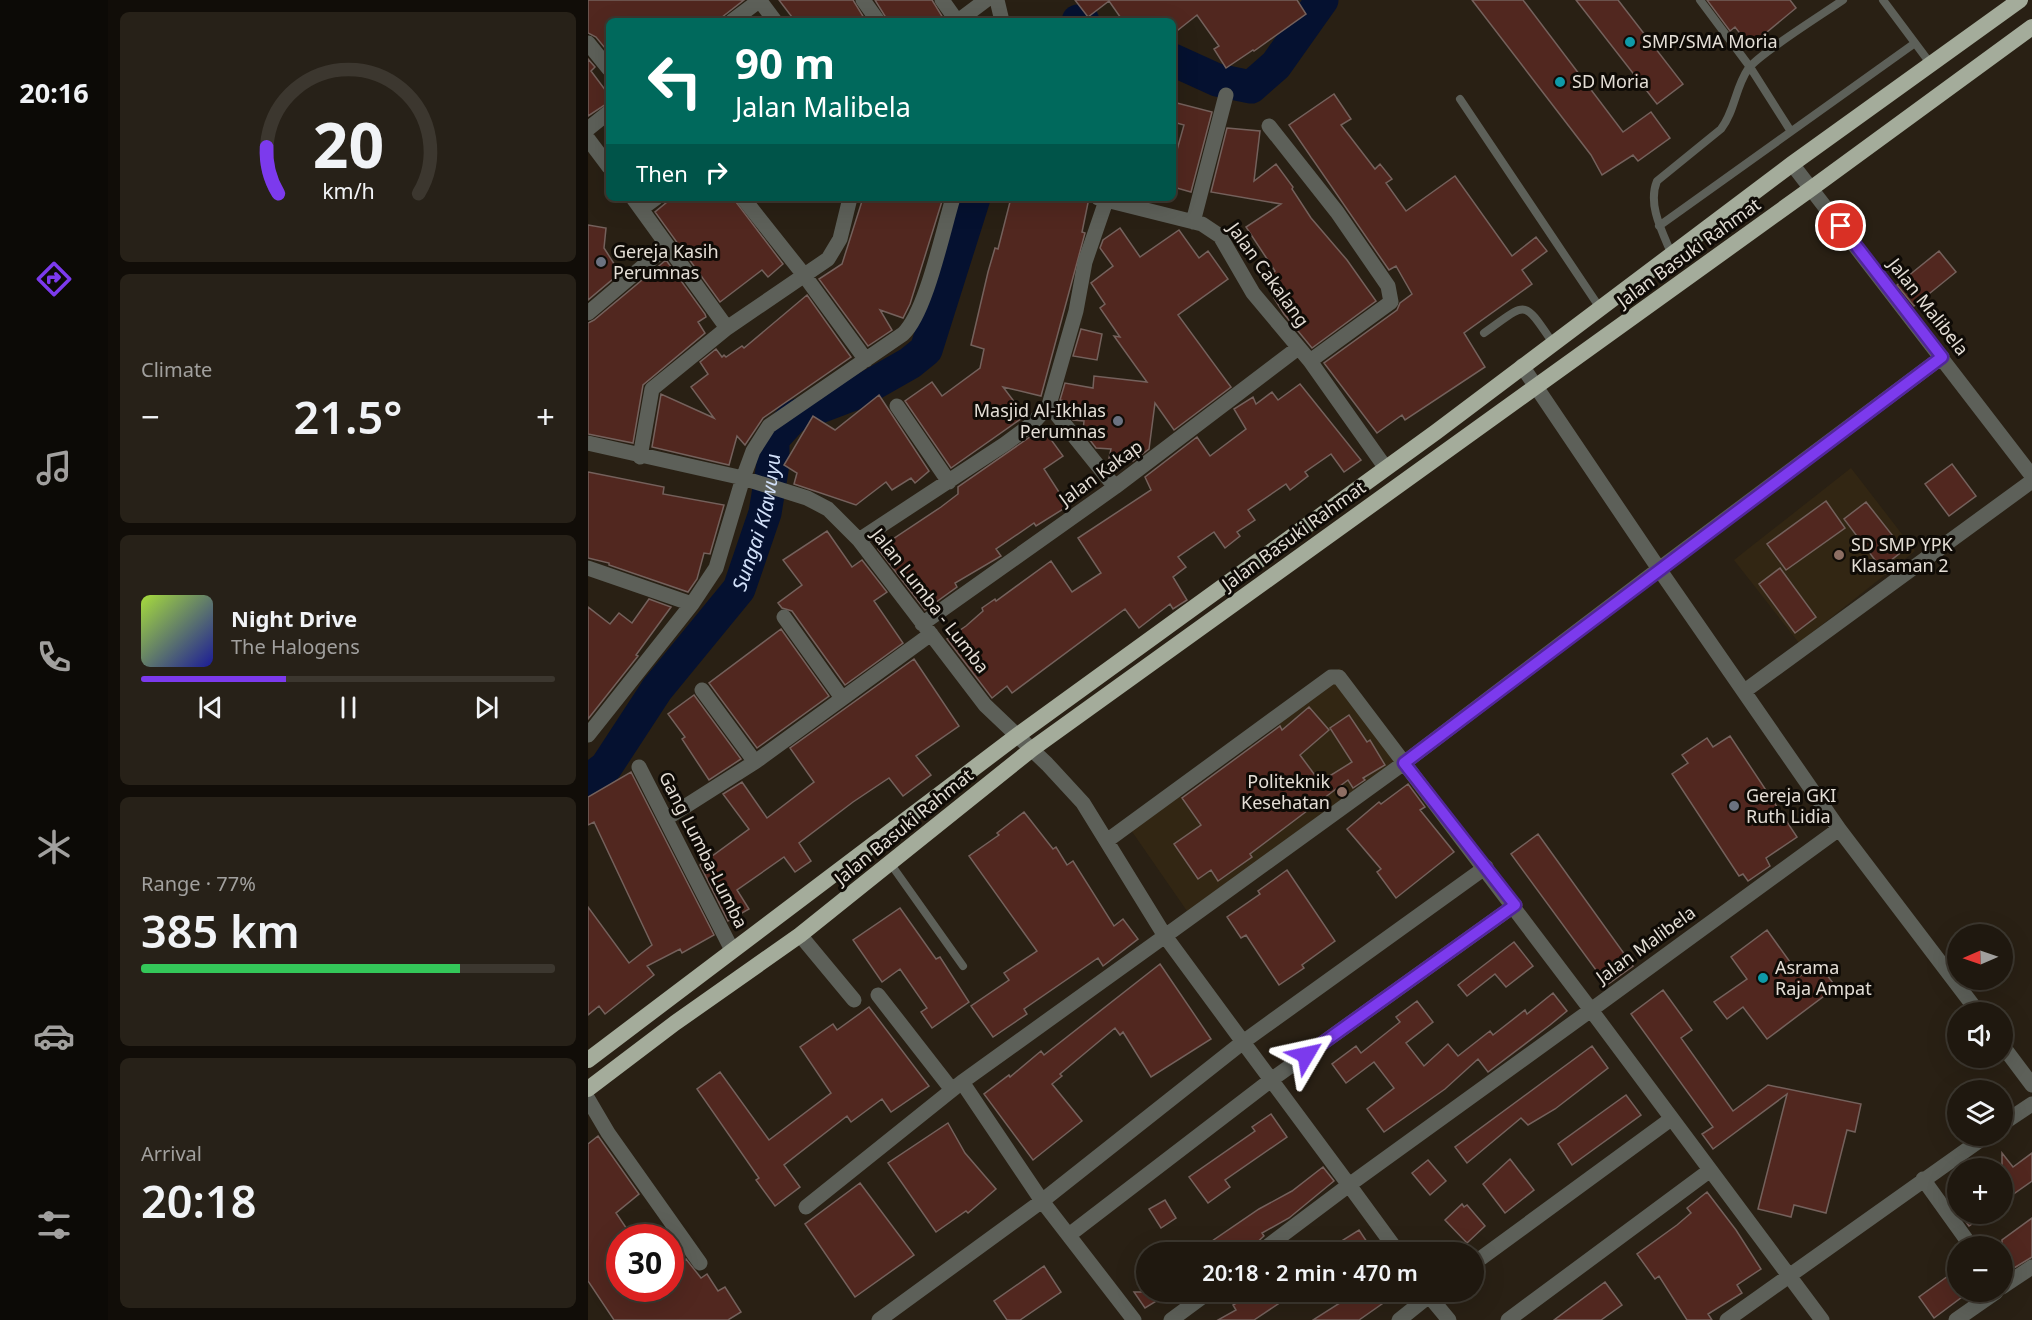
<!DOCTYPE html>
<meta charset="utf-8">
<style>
:root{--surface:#1f180f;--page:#272118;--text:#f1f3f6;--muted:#a1a09e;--line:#3c372f;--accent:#7c3aed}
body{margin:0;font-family:"Noto Sans",sans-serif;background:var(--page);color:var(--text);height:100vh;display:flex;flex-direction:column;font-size:22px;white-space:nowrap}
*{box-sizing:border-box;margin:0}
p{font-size:20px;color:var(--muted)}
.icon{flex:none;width:33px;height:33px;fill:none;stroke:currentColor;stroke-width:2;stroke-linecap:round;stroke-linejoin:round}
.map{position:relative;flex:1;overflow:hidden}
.sheet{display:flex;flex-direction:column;gap:12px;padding:12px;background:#110d08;width:480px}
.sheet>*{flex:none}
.top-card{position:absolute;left:18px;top:18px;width:570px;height:183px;border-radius:9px;box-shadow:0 6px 24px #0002,0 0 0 2px var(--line);background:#00695c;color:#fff;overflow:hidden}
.needle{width:39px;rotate:268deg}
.buttons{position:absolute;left:1359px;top:924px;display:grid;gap:12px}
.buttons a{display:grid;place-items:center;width:66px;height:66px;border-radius:50%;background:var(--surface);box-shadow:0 6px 24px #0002,0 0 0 2px var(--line);font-size:30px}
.speed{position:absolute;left:18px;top:1224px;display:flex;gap:12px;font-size:30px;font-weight:700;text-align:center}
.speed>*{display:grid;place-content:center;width:78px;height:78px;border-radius:50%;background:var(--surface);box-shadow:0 6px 24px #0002,0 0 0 2px var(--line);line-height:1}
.speed .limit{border:9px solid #d22;background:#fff;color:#111}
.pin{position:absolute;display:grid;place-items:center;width:51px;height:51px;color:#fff;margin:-26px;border:3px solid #fff;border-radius:50%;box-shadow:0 2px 6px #0007}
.me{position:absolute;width:66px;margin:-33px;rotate:54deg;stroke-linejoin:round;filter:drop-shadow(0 0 4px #0008)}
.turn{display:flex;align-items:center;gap:21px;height:126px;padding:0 30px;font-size:27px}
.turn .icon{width:78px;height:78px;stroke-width:2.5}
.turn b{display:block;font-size:42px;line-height:51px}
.then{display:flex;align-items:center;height:57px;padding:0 30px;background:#0003;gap:12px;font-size:22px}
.big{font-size:45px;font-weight:600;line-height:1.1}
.sheet .card{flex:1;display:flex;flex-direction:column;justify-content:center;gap:9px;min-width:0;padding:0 21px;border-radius:9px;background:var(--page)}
.sheet .dial{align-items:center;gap:0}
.dial svg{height:156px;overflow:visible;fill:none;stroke:var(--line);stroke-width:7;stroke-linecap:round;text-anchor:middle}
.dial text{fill:var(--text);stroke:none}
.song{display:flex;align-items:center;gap:18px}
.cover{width:72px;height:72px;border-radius:9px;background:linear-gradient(135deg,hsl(80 70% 55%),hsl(240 70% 35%))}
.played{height:6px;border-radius:3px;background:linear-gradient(90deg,var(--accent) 35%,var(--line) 35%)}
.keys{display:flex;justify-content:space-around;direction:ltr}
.heat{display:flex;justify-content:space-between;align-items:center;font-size:33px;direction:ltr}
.charge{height:9px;border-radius:4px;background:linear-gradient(90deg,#34c759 77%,var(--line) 0)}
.trip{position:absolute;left:548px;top:1242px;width:348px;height:60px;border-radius:30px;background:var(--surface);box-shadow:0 6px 24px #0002,0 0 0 2px var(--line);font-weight:600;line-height:60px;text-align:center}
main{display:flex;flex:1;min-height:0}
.tabs{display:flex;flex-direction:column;width:108px;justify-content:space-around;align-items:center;background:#0c0a06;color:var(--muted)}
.tabs .icon{width:42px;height:42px}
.tabs .selected{color:var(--accent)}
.tabs b{font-size:27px;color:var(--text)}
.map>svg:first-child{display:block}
.built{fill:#322613;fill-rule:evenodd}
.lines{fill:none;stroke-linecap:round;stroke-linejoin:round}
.river{stroke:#051130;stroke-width:33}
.building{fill:#51271f;stroke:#74615c;stroke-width:1.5}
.service{stroke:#5d6059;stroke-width:8}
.minor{stroke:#5d6059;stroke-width:15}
.trunk{stroke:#a4ac9b;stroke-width:16}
.route-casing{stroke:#51269a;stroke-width:15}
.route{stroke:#7c3aed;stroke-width:10}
.culture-dot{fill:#0f9aa8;stroke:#0f0b06;stroke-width:2}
.worship-dot{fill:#6b7280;stroke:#0f0b06;stroke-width:2}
.education-dot{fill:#8d6e63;stroke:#0f0b06;stroke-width:2}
.labels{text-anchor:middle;stroke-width:6;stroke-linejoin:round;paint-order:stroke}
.poi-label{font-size:18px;fill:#e4ded6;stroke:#0f0b06;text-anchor:start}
.street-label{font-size:18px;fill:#e4ded6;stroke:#0f0b06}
.water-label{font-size:20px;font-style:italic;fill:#d2e0f9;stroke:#0f0b06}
</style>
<main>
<nav class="tabs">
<b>20:16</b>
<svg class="icon selected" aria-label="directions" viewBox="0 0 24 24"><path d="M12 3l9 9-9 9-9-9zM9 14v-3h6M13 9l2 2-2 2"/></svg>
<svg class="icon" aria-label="music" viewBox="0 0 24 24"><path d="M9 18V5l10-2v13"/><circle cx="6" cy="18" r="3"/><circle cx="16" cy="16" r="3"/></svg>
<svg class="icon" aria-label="phone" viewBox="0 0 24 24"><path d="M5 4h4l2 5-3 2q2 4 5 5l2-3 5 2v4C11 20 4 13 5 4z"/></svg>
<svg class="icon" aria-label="climate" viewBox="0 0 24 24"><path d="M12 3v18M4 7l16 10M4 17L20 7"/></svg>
<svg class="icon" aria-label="car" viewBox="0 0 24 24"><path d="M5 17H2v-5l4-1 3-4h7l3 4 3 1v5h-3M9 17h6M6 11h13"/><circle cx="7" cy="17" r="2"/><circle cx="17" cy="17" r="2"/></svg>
<svg class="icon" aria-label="filters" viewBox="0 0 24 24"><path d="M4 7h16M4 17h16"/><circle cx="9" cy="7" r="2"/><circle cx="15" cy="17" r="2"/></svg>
</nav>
<section class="sheet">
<div class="card dial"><svg viewBox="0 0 100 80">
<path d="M14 69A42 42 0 1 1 86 69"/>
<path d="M14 69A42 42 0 0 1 8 45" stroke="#7c3aed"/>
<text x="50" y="56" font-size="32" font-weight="700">20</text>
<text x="50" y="72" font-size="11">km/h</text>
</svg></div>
<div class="card"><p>Climate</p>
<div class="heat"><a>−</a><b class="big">21.5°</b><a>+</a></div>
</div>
<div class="card">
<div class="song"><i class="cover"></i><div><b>Night Drive</b><p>The Halogens</p></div></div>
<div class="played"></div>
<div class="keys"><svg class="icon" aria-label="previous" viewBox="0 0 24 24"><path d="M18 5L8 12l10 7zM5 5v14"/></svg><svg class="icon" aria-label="pause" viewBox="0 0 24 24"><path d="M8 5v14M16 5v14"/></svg><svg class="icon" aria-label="next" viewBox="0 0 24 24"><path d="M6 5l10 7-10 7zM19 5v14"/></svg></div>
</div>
<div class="card"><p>Range · 77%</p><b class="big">385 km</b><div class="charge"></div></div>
<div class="card"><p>Arrival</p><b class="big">20:18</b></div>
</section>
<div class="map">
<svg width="1444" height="1320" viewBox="0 0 1444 1320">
<rect width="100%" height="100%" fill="#292014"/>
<path class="built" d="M1263,468l64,83 -116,92 -65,-83zM1237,501l20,27 -59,42 -19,-27zM1278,502l37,48 -22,18 -37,-48zM1192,568l36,48 -21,17 -36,-49z
M752,668l63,91 -216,152 -63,-91zM721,707l19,23 -39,-6zM689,723l18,23 -26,20 -18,-23zM782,741l14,24 -32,-13zM661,746l16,25 -69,48 -16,-24zM711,753l30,42 -78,58zM765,762l13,19 -12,8 -13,-20zM637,821l27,36 -13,10 -27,-36zM607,830l-2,42 -19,-29zM638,855l10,14 -18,12 -10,-14z"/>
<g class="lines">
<g class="river">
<path d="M490,21h5"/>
<path d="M585,60l44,20 34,7 25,-22 46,-65"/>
<path id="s1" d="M0,781l18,-14 51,-78 82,-100 26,-76 8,-49v-25l20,-22 66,-25 51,-29 16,-13 48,-152"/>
</g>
</g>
<path class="building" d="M0,0h156l-27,21h-108v32l-13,-16 -8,-4z
M191,0h74l13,21h-71z
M287,0h57l13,21h-57z
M487,0h222l9,14 -52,37 -1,-1 -27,18 -12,-19 5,-3 -22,-31 -24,19v-13h-50l-14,-20 -21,16z
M884,0h51l100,132 28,-20 19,26 -32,23 -5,-6 -31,20 -11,-20z
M988,0h42l65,84 -26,20z
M1119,0h83l6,8 -46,38 -15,-19 -5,4z
M0,59l7,8 -4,4 18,24v7l-21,14z
M746,94l17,25 -10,6 34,44 5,-5 12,15 -6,4 20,28 49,-35 57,80 24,-19 11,14 -25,19 10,14 -68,49 21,34 -80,53 -3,-5 -25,18 -53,-70 73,-53 3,-7 12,-9 -16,-28 -7,4 -100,-145z
M585,102l39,10 -21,80 -18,-5v-30h2l9,-32 -11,-3z
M639,128l33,3 -6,50 22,-17 17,23 -1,2 19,29 36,42 29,41 -64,47 -28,-34 -10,-16 2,-1 -12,-18 11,-8 -29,-44 35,-23 -70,-12z
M84,198h61l50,66 -15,13 -6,-7 -42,32 -65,-90z
M275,198h80l-33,106 -7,14 -23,-8 12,20 -24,16 -49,-67 23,-15z
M423,198h78l-7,34 3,1 -44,163 -38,-9 22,29 -74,52 -46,-67 27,-19 10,14 38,-28 4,-19 -13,-4 17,-73 7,-24 3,1z
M0,225l18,3 -2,20 16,25 -32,27z
M532,228l20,29 39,-27 20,28 9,-7 20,28 -50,36 53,72 -57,43 -19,-27 -6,46 -16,12 -24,-3 2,-9 -15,-1 -13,-17 1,-10 -11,-1 -9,-12 1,-7 -5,-1 5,-17 28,5 1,-12 53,6 -33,-46 6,1 -20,-29 5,-4 -14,-21 22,-17 -13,-18 3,-8z
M1351,251l17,21 -42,34 -17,-21z
M78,260l39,54 1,3 -8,5 7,11 -62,52 -10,58 -45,-9v-111l6,-3z
M219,295l44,62 -88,61 -18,27 -8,-9 -8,29 -77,-18 9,-53 53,24 -23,-31 17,-13 -8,-12 16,-13 6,8 2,-2 2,2 16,-11 2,2z
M493,329l21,5 -5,26 -24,-4z
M712,384l61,76 -17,12 -13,-18 -26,18 3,4 -18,14 -4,-6 -38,26 7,10 -18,12 3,4 -15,12 -11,-16 -36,25 8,10 -13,10 14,23 -14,9 -3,-5 -31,24 -14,-19 -113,84 -5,-7 -15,12 -45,-59 19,-13 17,-15 -1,-3 13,-9 1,2 55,-40 21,31 29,-19 -23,-35 73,-48 -6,-13 52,-40 13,19 36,-27 -12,-20 19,-12 3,7 16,-12 6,8z
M291,395l50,76 -14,12 -4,-5 -19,12 -6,-8 -30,23 -62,-21 3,-11 -13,-8 29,-49 22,14z
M449,432l2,3 8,-1 16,22 -19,13 24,37 -32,20 -2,-3 -38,26 5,7 -46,27 2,4 -32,23 -47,-61 63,-42 17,-13v-7z
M1364,464l24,32 -27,20 -24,-32z
M0,472l76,15 -1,7 61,11 -14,49 -6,-1 -7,26 -9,13 -79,-27v-2l-21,-5z
M1238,501l19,27 -59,42 -19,-26z
M1278,502l38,48 -23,18 -37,-49z
M239,531l25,36 10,-7 25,32 -13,9 29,42 -58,42 -53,-74 -10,-3 -4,-5 24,-18 -19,-25z
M1192,568l36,49 -21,16 -36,-49z
M61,599l22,8 -35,48 2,1 -50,63v-112l22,17 9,-11 13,10z
M193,629l48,67 -72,52 -48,-65z
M326,659l45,67 -43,30 15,19 -28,21 -14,-18 -36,24 -54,41 12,18 -16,11 -11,-15 -47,33 12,19 -21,12 -28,-56 49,-36 -26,-35 19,-12 25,36 47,-36 -24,-34z
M106,695l47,64 -32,21 -27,-41 3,-2 -17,-23z
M721,707l20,23 -29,25 20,27 32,-20 -22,-34 19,-13 18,27 3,-2 15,25 -22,13 2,2 -12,8 -5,-8 -98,74 2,3 -34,24 -7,-11 -13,9 -24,-35 27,-19 -19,-27 98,-72 2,4z
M1142,736l67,101 -31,21 4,8 -22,15 -5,-7 -4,2 -67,-102 16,-11 -6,-8 25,-17 6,9z
M43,772l83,163 -32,18 -2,-4 -33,17 7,9 -49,39 -6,-8 -11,9v-108l41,56 23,-18 -58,-123 -6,3v-28z
M820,784l17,23 -5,3 34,42 -58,46 -19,-26 4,-3 -34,-40 32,-27 2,2z
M436,812l29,37 3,-2 11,18 6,-4 41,65 9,-7 15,20 -35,27 -5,-8 -74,51 3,5 -34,23 -22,-31 38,-26 -5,-7 33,-22 -68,-95 30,-21 -2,-2z
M950,834l95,132 -26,19 -96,-131z
M699,870l48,71 -33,24 2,3 -25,17 -33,-50 -5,3 -14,-21 33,-23 -2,-3z
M312,908l36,51 4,-2 29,45 -37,26 -11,-16 6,-4 -27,-39 -18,13 -29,-42z
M1179,930l33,46 18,-13 18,24 -69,52 -24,-32 -16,12 -13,-17 33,-23 -16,-22z
M926,942l19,24 -27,21 -11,-13 -28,22 -9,-11z
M572,964l51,75 -60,38 -28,-45 -3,3 -5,-7 -55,46 2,2 -10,8 30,37 -49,39 -49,-66 25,-19 1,2 31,-26 3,4z
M1075,990l29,40 -11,8 52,73 35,-26 93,19 -6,28 -8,-2 -21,83 -32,-8 -3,12 -33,-8 29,-115 -74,55 -11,-15 11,-7 -82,-113z
M965,993l14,18 -17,14 -62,47 -10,-13 -33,30 -61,43 -17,-23 27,-21 -20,-26 -28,21 -14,-19 24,-18 5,7 39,-31 -4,-5 21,-16 16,21 -27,21 18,23 24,-22 10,12 32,-25 3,4 32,-25 2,4z
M281,1007l60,79 -38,26 -9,-13 -31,23 -4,-6 -63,49 16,22 -25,19 -19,-26 3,-2 -62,-89 23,-17 49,68 62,-47 -31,-46 33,-23 4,6z
M1004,1046l16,22 -53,41 -27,16 -7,-7 -54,45 -12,-16z
M1038,1095l15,20 -69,50 -14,-21z
M683,1114l16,23 -62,43 5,7 -22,16 -19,-26 66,-46 -3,-4z
M360,1123l17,30 31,36 -28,24 -2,-2 -30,21 -48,-69z
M10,1136l41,58 -23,19 17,25h-13v50h50v-19l16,-10 15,19 6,-4 11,17 7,-4 16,25 -13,8h-114l-26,-39v-137z
M1414,1153l11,14 19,-14v28l-30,21z
M922,1159l24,31 -29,23 -22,-29z
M840,1160l18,21 -16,14 -18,-22z
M735,1167l11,14 -45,37 -27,15 2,3 -13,12 -7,4h-48l63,-43 33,-18z
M272,1183l54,72 -59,42 -50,-73z
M1119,1192l29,38 25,39 -24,16 5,8 -34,21 4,6h-25l-28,-44 -4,3 -18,-25 40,-29 14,-12 -4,-5z
M577,1200l11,18 -15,10 -12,-19z
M874,1204l2,3 3,-2 18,21 -18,17 -22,-23z
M1372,1214h27l-18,12z
M1444,1218v39l-18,11 -4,-5 -8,6v-29z
M771,1230l12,18 -8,4h-39z
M456,1266l17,26 -41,28h-13l-13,-19z
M1360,1276l14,21 -28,21 -15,-21z
M1017,1282l17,23 -21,15h-47z
M546,1292h37l-26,16z
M667,1292h41l-42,28h-36l18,-10 -3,-5z
M769,1292h42l-40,28h-46z"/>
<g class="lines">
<path class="service" d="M1112,0l50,67 40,63
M1295,0l47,63
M872,99l140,209
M1071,226l256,-183
M1084,255c-9,-22 -25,-50 -15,-74l64,-52c14,-18 14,-41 27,-60 12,-16 75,-55 95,-69
M896,333c44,-31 38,-35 69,10
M302,863l73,103"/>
<path class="minor" d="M275,0l15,21
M354,0l15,21
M409,0l5,21
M172,1l15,20
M144,21l28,-21
M370,21l28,-21
M0,43l21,26
M681,126l68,86 51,74 3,16 -81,59
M0,129l21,-17
M0,139l21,28
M1204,164l240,312
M45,198l94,130 -75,61 -12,68
M155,198l61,77 62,85
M510,198l104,26 18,12 33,57 57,68 75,106
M519,198l-22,64 -9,49 -27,94 66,82
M53,209l15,-11
M605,222l33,-127
M0,313l79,-67
M139,328l101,-69 12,-20 10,-41
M309,406l52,76
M0,443l155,35 64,20 21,11 31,31 126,165 62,59 36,39 82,133 -203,146 -156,125
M271,540l146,-96 28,-21 16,-18
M0,568l104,36
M196,617l58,81
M334,624l193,-137 183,-139
M114,690l53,72
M1158,690l286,-209
M0,735l104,-131 24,-36 27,-90 10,-27 16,-25 134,-92c23,-21 40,-104 50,-136
M51,767l93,183
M79,818l88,-56 176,-128
M1251,829l139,183
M520,840l223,-163h8l252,333 248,-181 -180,-260 283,-212
M212,935l54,65
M290,995l74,95
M1414,1045l30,40
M0,1099l20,34 92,130
M1414,1124l30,-20
M1335,1179l48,67
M481,1235l202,-155 244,-175
M672,1252l89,-67 -106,-143 243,-175
M810,1252l-49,-67 242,-175 231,310
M885,1264l198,-145
M1414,1287l30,-20
M848,1292l-7,4 20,24
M291,1320l163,-119 -80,-119
M546,1320l-92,-119 201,-159 -78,-106 239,-173 255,-194 -137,-203
M583,1320l38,-28
M811,1320l30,-24 -3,-4
M920,1320l201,-149
M1139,1320l259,-184
M1368,1320l40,-28"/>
<path class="trunk" d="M0,1060l430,-325 418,-303 356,-268 228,-164
M0,1089l87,-66 125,-88 232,-186 780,-561 220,-161"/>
</g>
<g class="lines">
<g class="route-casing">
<path id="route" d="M718,1055l209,-150 -111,-142 538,-406 -101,-131"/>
</g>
<use href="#route" class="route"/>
</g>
<g class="culture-dot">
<circle cx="1042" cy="42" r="6"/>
<circle cx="972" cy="82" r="6"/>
<circle cx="1175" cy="978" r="6"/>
</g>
<g class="worship-dot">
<circle cx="13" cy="262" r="6"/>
<circle cx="530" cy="421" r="6"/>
<circle cx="1146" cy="806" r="6"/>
</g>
<g class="education-dot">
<circle cx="1251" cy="555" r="6"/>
<circle cx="754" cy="792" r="6"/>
</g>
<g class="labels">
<g class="poi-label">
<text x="1054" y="48">SMP/SMA Moria</text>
<text x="984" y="88">SD Moria</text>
<text x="25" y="258">Gereja Kasih<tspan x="25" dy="21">Perumnas</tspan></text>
<text x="518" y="417" text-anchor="end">Masjid Al-Ikhlas<tspan x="518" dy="21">Perumnas</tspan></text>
<text x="1263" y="551">SD SMP YPK<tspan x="1263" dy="21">Klasaman 2</tspan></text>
<text x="742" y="788" text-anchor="end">Politeknik<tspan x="742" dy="21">Kesehatan</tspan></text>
<text x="1158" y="802">Gereja GKI<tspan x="1158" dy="21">Ruth Lidia</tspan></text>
<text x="1187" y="974">Asrama<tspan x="1187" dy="21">Raja Ampat</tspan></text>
</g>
<g class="street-label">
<text transform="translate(1101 253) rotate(-36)" y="6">Jalan Basuki Rahmat</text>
<text transform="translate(680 275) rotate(54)" y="6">Jalan Cakalang</text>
<text transform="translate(1340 307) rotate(52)" y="6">Jalan Malibela</text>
<text transform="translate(513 473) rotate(-36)" y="6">Jalan Kakap</text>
<text transform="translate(706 536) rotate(-36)" y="6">Jalan Basuki Rahmat</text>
<text transform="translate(342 601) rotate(52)" y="6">Jalan Lumba - Lumba</text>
<text transform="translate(316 827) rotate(-39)" y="6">Jalan Basuki Rahmat</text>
<text transform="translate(115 850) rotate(63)" y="6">Gang Lumba-Lumba</text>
<text transform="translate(1058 945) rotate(-36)" y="6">Jalan Malibela</text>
</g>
<g class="water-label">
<text dy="7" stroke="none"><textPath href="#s1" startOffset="315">Sungai Klawuyu</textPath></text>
</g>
</g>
</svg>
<div class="buttons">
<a><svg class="needle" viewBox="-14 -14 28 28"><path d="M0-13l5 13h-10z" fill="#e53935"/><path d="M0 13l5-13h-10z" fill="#a1a09e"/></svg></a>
<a><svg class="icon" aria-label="sound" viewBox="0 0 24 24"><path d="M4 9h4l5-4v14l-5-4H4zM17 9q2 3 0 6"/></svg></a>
<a><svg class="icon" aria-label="layers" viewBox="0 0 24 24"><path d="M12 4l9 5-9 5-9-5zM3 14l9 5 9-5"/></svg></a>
<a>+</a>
<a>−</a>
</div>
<div class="speed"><div class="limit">30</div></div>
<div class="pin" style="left:1253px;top:226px;background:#d93025"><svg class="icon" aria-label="arrive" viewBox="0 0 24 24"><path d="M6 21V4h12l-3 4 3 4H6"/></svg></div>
<svg class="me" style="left:718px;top:1055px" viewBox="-20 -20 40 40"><path d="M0-17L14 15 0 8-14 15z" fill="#7c3aed" stroke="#fff" stroke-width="4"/></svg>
<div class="trip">20:18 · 2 min · 470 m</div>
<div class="top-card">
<div class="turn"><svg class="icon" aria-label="left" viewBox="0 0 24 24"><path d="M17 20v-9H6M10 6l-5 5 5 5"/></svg><div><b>90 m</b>Jalan Malibela</div></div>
<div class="then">Then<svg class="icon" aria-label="right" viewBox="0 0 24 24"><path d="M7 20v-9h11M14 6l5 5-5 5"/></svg></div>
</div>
</div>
</main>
